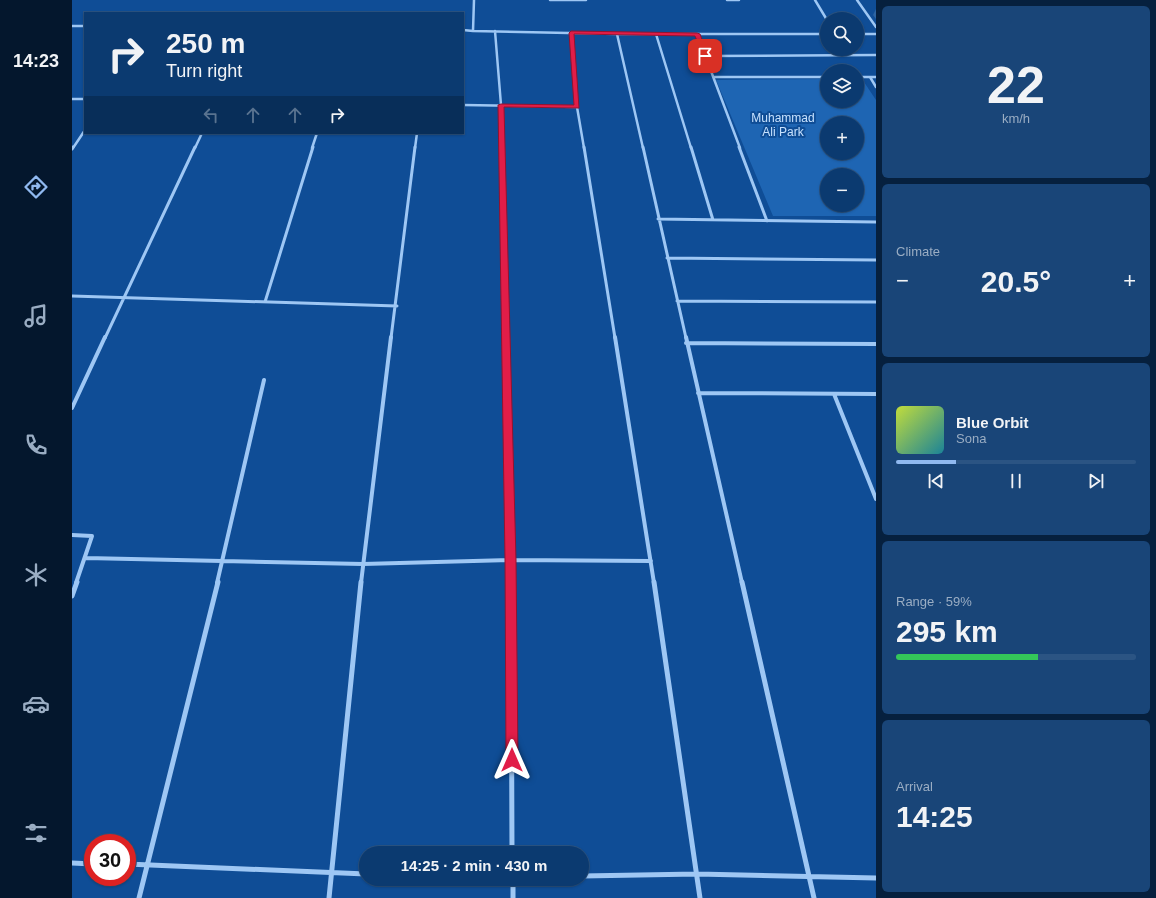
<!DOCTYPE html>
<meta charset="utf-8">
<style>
:root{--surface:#0b3a70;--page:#194578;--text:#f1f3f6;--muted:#9aadc3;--line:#2b5483;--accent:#90b9f0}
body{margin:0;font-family:Arial,sans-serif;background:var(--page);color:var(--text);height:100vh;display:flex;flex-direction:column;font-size:15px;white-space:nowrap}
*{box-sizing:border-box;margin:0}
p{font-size:13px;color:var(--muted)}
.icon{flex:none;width:22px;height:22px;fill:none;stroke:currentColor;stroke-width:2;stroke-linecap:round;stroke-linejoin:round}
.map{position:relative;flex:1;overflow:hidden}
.details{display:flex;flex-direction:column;gap:6px;padding:6px;background:#06203e;width:280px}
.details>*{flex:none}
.guide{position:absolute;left:12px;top:12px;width:380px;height:122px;border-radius:0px;box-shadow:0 1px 3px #0004,0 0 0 1px var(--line);background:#0b3a70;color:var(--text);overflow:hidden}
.buttons{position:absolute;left:748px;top:12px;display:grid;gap:8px}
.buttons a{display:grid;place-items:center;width:44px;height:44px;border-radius:50%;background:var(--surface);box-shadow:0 1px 3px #0004,0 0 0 1px var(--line);font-size:20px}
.speed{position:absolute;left:12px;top:834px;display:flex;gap:8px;font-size:20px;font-weight:700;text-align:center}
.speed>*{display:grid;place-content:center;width:52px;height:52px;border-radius:50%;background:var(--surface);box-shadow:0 1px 3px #0004,0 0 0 1px var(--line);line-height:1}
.speed .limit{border:6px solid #d22;background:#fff;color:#111}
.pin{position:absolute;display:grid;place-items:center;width:34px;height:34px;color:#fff;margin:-17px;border-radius:8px;box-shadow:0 2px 6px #0006}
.me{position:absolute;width:44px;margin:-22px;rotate:0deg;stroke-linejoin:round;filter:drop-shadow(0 0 3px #0008)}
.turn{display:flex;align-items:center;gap:14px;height:84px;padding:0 16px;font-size:18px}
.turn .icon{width:52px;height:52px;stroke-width:2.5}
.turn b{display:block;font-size:28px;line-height:34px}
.lanes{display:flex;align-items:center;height:38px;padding:0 16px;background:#0003;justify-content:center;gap:20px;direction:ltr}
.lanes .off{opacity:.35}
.big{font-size:30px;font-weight:600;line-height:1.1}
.details .tile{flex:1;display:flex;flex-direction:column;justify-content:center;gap:6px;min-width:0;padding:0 14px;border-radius:6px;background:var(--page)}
.details .dial{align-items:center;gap:0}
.dial b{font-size:52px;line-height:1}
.song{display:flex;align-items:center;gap:12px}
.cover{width:48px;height:48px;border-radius:6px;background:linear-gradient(135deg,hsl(70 70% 55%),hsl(190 70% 35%))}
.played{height:4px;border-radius:2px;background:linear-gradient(90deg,var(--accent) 25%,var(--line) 25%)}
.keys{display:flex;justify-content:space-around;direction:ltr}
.heat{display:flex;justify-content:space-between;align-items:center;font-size:22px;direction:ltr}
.charge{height:6px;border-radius:3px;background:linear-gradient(90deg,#34c759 59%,var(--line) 0)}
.trip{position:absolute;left:287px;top:846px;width:230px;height:40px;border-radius:20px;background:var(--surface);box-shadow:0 1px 3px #0004,0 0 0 1px var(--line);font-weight:600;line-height:40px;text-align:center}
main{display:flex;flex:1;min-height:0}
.menu{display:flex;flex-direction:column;width:72px;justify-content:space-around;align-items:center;background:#04172d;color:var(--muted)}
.menu .icon{width:28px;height:28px}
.menu .active{color:var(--accent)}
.menu b{font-size:18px;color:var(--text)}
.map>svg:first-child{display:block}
.green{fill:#1e65b3;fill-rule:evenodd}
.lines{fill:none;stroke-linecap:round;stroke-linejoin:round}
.street-far3{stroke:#9ec7f4;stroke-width:2.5}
.street-far2{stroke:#9ec7f4;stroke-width:3}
.street-far1{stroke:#9ec7f4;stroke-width:4}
.street{stroke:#9ec7f4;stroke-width:5}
.wall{fill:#2d64a2}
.route{fill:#e11d48;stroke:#92132f}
.labels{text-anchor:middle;stroke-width:4;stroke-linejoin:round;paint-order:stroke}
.far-park-label{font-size:12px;fill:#c6e1fe;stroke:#0f4d96}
</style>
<main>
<nav class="menu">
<b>14:23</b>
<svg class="icon active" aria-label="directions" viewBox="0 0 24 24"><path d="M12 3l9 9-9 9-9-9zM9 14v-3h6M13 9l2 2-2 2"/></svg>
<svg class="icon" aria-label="music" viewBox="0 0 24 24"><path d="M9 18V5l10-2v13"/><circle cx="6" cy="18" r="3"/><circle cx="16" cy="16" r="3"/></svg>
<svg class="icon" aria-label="phone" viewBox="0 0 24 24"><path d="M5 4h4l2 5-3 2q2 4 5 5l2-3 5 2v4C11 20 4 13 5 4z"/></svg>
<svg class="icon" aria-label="climate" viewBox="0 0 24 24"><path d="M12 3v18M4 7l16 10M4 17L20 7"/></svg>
<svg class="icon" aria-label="car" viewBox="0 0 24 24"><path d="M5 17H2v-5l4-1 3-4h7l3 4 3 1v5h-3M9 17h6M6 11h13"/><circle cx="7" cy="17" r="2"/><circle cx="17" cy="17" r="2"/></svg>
<svg class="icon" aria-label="filters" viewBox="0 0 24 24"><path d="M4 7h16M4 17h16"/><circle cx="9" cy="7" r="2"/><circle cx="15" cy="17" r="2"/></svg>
</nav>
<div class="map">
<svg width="804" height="898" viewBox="0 0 804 898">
<rect width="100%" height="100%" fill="#0f4d96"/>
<path class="green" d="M755,79v22h30v-22h5l14,21v116h-103l-57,-136zM755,123h30v30h-30zM755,175h30v30h-30z"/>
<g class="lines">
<path class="street-far3" d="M402,0l-1,31 144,3h210
M478,0h36
M655,0h12
M743,0l12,20
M785,0l19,27
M0,26h13
M391,30l10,1
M423,31l6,74 1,43
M499,33l6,74 7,41
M545,34l26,114
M584,34l35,114
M625,34l43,114
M785,34h19
M633,56l171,-1
M642,77h113
M785,77h19
M798,77l6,10
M0,99h13
M391,105l114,2
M1,148l12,-18
M123,148l7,-15
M240,148l5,-15
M343,148l2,-15"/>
<path class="street-far2" d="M430,147l4,191
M512,147l31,191
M571,147l43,191
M619,147l22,73
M667,147l28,74
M0,149l1,-2
M586,219l218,3
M595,258l209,2
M0,296l325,10
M605,301l199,1
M193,302l48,-155
M33,338l90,-191
M319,338l24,-191"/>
<path class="street-far1" d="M434,337l5,246
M543,337l39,246
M614,337l56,246
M614,343l190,1
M626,393l178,1
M762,394l42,105
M0,408l33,-71
M0,535l20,1 -16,47
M14,558l277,6 148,-4 140,1
M145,583l47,-203
M289,583l30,-246"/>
<path class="street" d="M439,582l1,271
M582,582l46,316
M670,582l72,316
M0,596l5,-14
M0,863l21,1
M55,864l239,10
M510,876l115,-2 179,4
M441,879v19
M67,898l79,-316
M257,898l32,-316"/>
</g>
<path class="wall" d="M804,9v10l-3,-4z"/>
<path class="route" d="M499,31l126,2 3,1 8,22 -3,2 -2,-2 -8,-20 -121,-2 5,74 -75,-1 12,453 2,200 -2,5 -4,1 -4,-1 -2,-5 -1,-200 -7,-455 3,-1 73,1 -5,-72z"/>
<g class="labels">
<g class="far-park-label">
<text x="711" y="122">Muhammad<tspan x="711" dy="14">Ali Park</tspan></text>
</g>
</g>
</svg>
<div class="buttons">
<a><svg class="icon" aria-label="search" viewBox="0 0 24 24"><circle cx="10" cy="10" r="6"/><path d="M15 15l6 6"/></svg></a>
<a><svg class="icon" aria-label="layers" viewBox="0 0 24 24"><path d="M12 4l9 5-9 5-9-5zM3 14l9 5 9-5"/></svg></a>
<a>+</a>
<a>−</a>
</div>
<div class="speed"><div class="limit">30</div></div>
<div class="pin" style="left:633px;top:56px;background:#d93025"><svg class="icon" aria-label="arrive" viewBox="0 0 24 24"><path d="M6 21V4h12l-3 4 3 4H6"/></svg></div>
<svg class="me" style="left:440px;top:760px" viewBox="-20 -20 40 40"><path d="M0-17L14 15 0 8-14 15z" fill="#e11d48" stroke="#fff" stroke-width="4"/></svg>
<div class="trip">14:25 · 2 min · 430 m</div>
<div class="guide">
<div class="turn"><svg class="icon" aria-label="right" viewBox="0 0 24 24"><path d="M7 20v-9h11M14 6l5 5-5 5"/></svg><div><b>250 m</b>Turn right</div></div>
<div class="lanes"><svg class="icon off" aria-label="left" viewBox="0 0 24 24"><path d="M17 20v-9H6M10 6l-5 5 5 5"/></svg><svg class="icon off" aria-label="ahead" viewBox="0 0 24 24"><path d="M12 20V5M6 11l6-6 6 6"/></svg><svg class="icon off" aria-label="ahead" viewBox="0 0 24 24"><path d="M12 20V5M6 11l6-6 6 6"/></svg><svg class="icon" aria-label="right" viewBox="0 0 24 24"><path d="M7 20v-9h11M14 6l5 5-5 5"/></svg></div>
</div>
</div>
<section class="details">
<div class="tile dial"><b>22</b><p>km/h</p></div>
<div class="tile"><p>Climate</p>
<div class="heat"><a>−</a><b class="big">20.5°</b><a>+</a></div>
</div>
<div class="tile">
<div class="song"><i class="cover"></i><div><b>Blue Orbit</b><p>Sona</p></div></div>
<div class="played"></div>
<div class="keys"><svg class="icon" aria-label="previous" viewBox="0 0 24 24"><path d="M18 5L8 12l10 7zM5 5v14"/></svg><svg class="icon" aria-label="pause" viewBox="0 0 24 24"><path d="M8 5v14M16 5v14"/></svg><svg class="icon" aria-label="next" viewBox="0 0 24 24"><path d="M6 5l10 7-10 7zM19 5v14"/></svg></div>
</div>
<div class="tile"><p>Range · 59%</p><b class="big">295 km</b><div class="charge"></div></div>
<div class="tile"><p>Arrival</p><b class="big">14:25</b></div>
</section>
</main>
